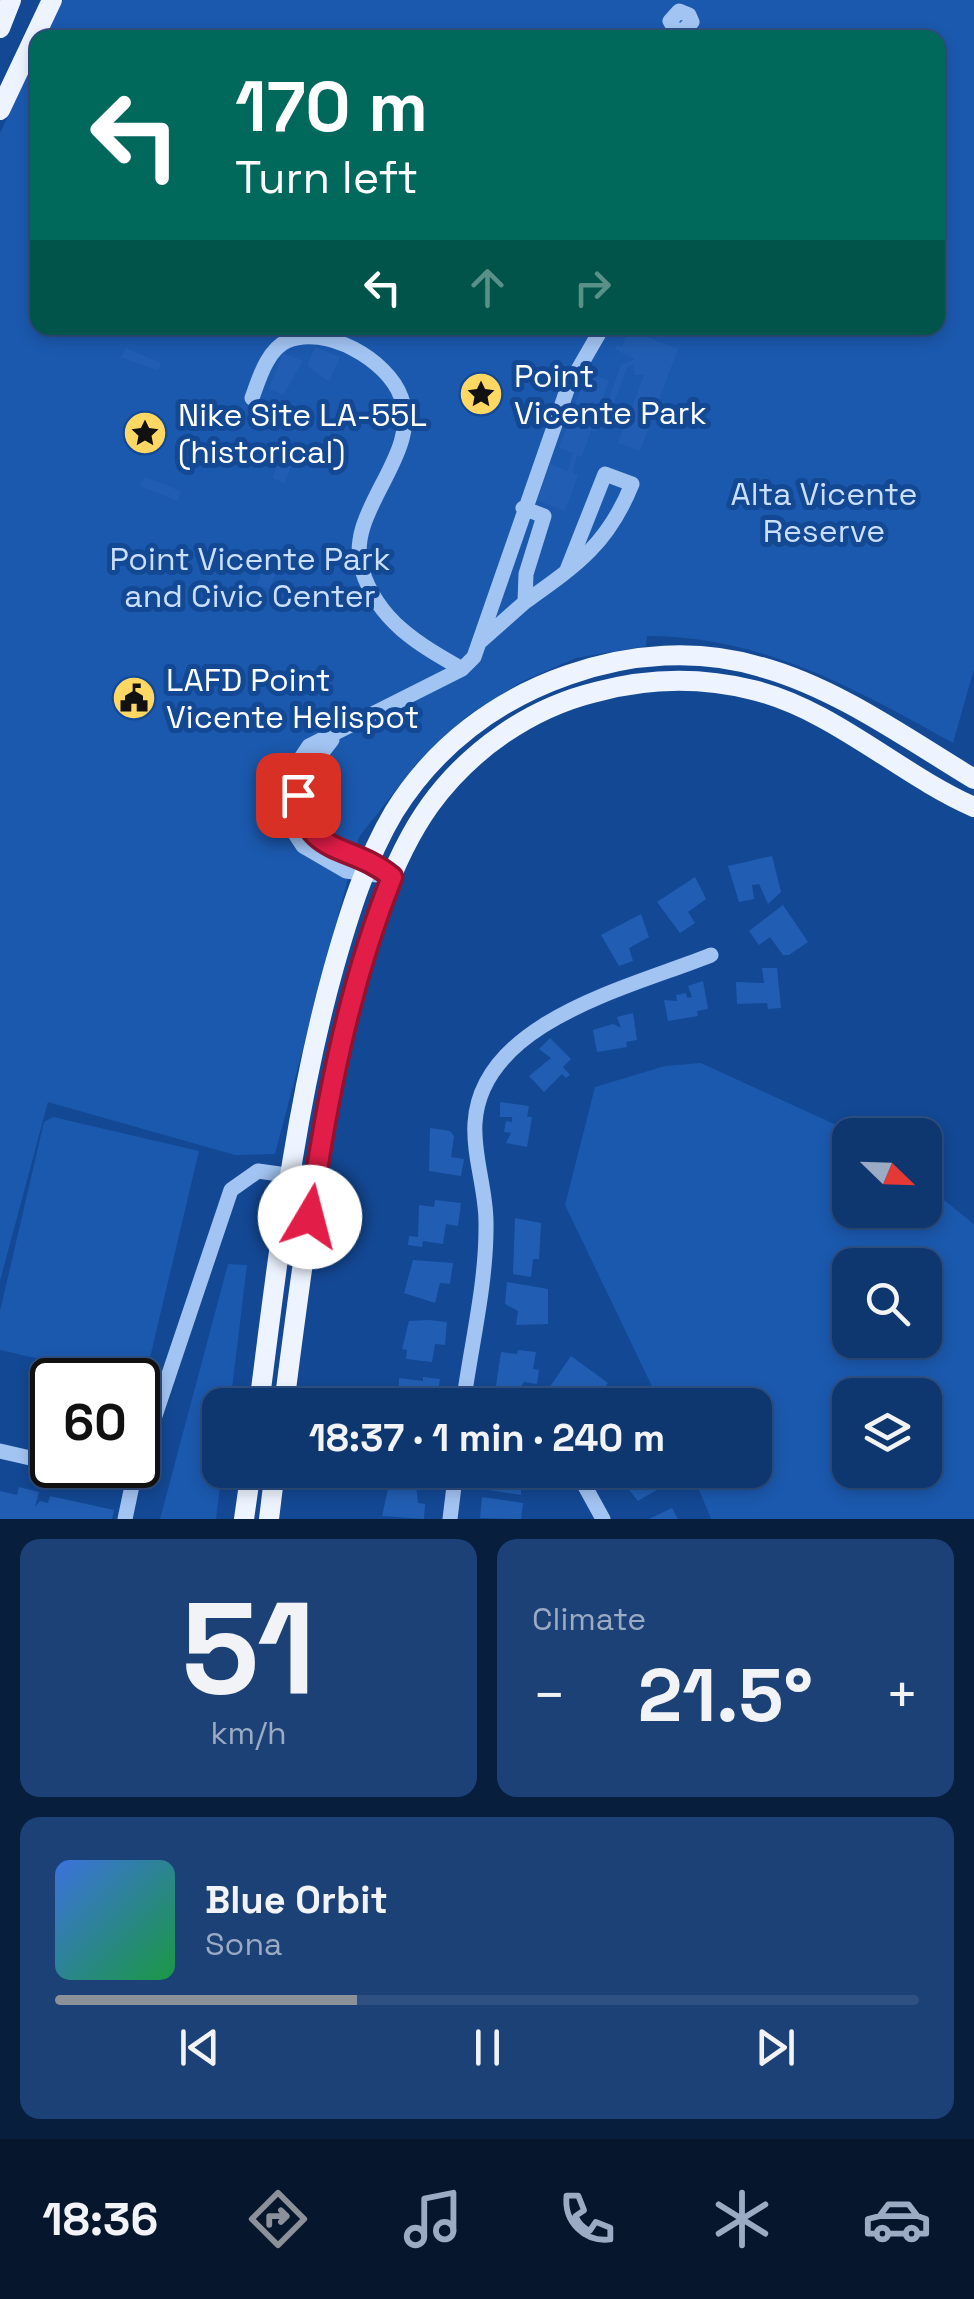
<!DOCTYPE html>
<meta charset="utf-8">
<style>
:root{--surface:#0e366f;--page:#1c4177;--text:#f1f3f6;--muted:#9babc3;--line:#2e5082;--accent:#8c9099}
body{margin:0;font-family:"Space Grotesk",sans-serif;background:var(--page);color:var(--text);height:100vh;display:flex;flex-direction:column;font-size:38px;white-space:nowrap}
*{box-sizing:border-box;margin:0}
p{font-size:32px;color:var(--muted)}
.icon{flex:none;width:55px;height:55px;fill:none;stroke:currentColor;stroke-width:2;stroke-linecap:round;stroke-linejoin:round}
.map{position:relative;height:1519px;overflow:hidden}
.details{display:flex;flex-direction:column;gap:20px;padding:20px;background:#081e3d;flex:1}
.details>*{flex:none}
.banner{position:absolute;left:30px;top:30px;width:915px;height:305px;border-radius:20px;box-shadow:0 5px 15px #0003,0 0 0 2px var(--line);background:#00695c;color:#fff;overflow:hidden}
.needle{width:65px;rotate:113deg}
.fabs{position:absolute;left:832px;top:1118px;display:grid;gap:20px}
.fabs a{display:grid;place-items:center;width:110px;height:110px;border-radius:20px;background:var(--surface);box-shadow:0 5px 15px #0003,0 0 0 2px var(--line);font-size:50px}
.speed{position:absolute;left:30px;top:1358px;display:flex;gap:20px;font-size:50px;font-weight:700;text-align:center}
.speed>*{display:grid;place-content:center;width:130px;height:130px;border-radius:50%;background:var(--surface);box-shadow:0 5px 15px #0003,0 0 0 2px var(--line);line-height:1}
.speed .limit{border:5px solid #111;border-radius:15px;background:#fff;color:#111}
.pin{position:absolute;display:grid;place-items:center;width:85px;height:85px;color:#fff;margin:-42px;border-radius:20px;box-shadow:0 5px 15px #0006}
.me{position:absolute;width:110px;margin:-55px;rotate:8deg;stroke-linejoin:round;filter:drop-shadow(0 0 8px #0008)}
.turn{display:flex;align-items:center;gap:35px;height:210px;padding:0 40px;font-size:45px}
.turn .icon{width:130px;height:130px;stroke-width:2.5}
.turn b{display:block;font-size:70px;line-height:85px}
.lanes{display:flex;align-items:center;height:95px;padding:0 40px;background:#0003;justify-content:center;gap:50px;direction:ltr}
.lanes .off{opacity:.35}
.big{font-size:75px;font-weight:600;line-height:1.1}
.details .widget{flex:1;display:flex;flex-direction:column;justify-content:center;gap:15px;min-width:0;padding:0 35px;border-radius:20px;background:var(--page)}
.details .dial{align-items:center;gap:0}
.dial b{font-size:130px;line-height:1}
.song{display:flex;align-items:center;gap:30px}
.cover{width:120px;height:120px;border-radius:15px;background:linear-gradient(135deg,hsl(220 70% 55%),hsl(140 70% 35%))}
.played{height:10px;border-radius:5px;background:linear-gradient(90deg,var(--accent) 35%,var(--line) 35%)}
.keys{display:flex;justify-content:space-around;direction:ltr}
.heat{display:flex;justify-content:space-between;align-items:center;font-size:55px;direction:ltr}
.details .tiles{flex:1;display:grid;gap:20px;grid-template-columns:1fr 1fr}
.widget:last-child{grid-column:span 2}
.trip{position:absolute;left:202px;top:1388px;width:570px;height:100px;border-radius:20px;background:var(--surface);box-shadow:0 5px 15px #0003,0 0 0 2px var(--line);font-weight:600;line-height:100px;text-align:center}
.menu{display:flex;height:160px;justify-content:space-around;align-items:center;background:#06162c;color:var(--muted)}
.menu .icon{width:70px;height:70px}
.menu .selected{color:var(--accent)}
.menu b{font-size:45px;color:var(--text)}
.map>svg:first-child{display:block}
.green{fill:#1b59ae;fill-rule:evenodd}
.building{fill:#215eb3}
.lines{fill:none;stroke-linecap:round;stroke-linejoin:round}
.minor{stroke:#a2c4f2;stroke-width:15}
.major{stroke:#edf4ff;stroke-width:20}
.route-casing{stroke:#92132f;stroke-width:25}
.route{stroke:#e11d48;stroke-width:18}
.labels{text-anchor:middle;stroke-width:10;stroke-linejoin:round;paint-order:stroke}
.poi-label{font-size:32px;fill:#fff;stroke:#134894;text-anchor:start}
.park-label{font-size:32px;fill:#cadffd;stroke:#134894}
</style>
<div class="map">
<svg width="974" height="1519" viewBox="0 0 974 1519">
<rect width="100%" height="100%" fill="#134894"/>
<path class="green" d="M63,0h911v669l-21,74c-97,-54 -191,-107 -306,-107l-1,10 -70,12 -55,24 -55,35 -49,46 -58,74 -84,317 -40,1 -187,-53 -48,179v-1148l37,-79 1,274h900v-290l-893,-1z
M701,1063l157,72h-8v75h75v-25l49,39v295h-263l-20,-49h64v-65h-94l-96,-200 30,-118 70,-21zM850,1265h75v75h-75zM850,1395h75v75h-75z
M53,1117l146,34 -55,232 -144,-33v-39l44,-189z
M228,1264l19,1 -17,140h-10l2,65 -6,49h-56z"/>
<path class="building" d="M629,330l49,19 -38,102 -22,-8 26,-68h-9l-2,-11 -6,4 -20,53 -6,-2 -5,13 -5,-2 -9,27 -5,-2 -4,18 5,2 -13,36 -28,-11 13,-36 18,7 4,-18 -13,-5 28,-75 22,8 -9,24 6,2 15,-42 14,-6 -20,-10 2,-4 5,2z
M315,347l25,10 -11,25 -22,-16z
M126,348l35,15 -3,8 -37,-14z
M283,353l20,8 -20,34 -14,-6z
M191,401l14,4 -3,13 -14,-3z
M282,455l12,5 -10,23 -12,-5z
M145,477l36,14 -4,10 -37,-15z
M267,560l12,5 -10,24 -12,-5z
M772,856l9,36 -13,12 -9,-20 -7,1 2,14 -15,3 -11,-36z
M695,877l11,22 -18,13 7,11 -15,10 -23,-31z
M783,905l25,37 -19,13h-6l-13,-18 -11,8 -10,-14z
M641,914l8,23 -20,11 4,13 -14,5 -18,-31z
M762,968h15l4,40 -13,1 -1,-6 -30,1 -1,-22 28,1z
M703,981l5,28 -11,2 1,5 -30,5 -4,-21 13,1 -1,-6 10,-2 1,5 5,-1 -4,-11z
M633,1013l4,27 -11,2 1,5 -30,5 -4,-22 20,-6 8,4 -4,-11z
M550,1038l21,21 -8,8 7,8 -4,3 -4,-4 -18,18 -15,-16 22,-18 -12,-9z
M500,1102l29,4 -2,11h5l-5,30 -21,-4 5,-10 -7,-1 2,-11 6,1v-5h-12z
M430,1128l20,3 4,5 -3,21 13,2 -3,17 -32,-5z
M435,1200l26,3 -3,23 -12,-2 -3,20 -20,-3 -1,6 -14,-2 1,-9 9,1 1,-32 15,2z
M515,1218l26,5 -2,36h-6l-2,18 -18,-3z
M413,1260l40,3 -3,21 -10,-1 -5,20 -31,-10z
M507,1282l41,7v35l-32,1 2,-14 -13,-7z
M429,1320l18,2 -2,23 -10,-1 -3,18 -26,-3 1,-9 -5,-1 7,-28z
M518,1350l18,2 -3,17 6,1 -2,14 -13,-2 -8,13 -21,-2 6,-41 16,2z
M571,1356l37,27 -16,22h-43l-6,-4 6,-13z
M423,1377l17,2 -3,21 -12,-2v7h-27l1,-27 24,3z
M485,1470h36v25l-39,-6z
M609,1470h55l6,12 -32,19 -12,-15 -7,3z
M390,1480l26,3 2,20 7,1 -1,15 -42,-3z
M19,1487l20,5 -4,15 5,-6 8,2 2,-7 64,14 -2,9h-112v-28l17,4z
M482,1497l41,6 -2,16 -41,-1z
M672,1508l6,11h-29z"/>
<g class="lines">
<path class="minor" d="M680,38l-10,-17 9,-10 10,4 3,7 -12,11
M252,398c7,-19 15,-48 35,-57 38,-17 101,19 114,56 22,59 -58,114 -39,173 16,51 56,74 100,99
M525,602c52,-37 83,-58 107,-118l-27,-10 -38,96
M481,641l44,-39 1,-28 18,-58 -21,-8
M332,740l-32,41 5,44 25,22 47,17
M392,877l-46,-6 -43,-25 -15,-23 -3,-41 24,-36 153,-77 12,-12 94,-270 34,-59
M463,1405c8,-60 24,-123 23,-183 0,-33 -13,-66 -11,-99 6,-102 157,-136 236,-168
M0,1451l52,12
M61,1465l72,16
M576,1470l27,49
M125,1519l8,-38 98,-291 27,-19 57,8
M450,1519l6,-49"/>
<path class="major" d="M0,28l11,-28
M0,110l52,-110
M259,1405c19,-147 35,-295 75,-438 15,-53 32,-108 60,-155 41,-66 102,-112 174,-137 62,-22 130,-27 193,-8 76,21 145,71 213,112
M284,1405c17,-133 34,-266 66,-396 18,-70 38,-145 80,-204 40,-55 100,-97 166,-113 52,-14 105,-15 157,-2 81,20 146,84 221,117
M244,1519l7,-49
M269,1519l6,-49"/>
</g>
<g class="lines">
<g class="route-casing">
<path id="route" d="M298,795c9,63 54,48 94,82 -43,108 -66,225 -82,340"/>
</g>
<use href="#route" class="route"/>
</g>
<defs>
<g id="sight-disc" transform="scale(2.25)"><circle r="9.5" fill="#ffd763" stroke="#134894"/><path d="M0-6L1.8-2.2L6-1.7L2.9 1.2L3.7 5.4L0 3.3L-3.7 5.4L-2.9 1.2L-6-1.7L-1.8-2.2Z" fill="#111"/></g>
<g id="civic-disc" transform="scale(2.25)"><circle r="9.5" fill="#ffd763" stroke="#134894"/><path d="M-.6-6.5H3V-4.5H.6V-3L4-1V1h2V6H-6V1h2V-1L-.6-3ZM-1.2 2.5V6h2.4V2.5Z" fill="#111"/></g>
</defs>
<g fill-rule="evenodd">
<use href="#sight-disc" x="481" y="394"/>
<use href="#sight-disc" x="145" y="433"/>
<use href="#civic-disc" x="134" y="698"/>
</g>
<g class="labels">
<g class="poi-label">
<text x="514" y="387">Point<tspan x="514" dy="37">Vicente Park</tspan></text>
<text x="178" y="426">Nike Site LA-55L<tspan x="178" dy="37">(historical)</tspan></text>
<text x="166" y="691">LAFD Point<tspan x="166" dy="37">Vicente Helispot</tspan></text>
</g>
<g class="park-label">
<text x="824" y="505">Alta Vicente<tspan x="824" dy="37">Reserve</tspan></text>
<text x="250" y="570">Point Vicente Park<tspan x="250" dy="37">and Civic Center</tspan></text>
</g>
</g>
</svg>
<div class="fabs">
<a><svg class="needle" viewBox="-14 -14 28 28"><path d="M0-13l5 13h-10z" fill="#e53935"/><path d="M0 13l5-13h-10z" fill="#9babc3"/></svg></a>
<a><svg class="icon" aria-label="search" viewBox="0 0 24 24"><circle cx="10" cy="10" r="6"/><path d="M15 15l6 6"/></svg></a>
<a><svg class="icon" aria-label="layers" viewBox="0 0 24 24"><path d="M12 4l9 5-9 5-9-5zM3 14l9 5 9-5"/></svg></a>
</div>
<div class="speed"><div class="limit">60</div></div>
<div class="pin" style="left:298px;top:795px;background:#d93025"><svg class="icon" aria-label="arrive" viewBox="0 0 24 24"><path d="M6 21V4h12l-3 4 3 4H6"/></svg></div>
<svg class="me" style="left:310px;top:1217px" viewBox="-20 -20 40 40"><circle r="19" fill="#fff"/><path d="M0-13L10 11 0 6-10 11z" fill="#e11d48"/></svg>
<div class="trip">18:37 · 1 min · 240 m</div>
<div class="banner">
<div class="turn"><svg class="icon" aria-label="left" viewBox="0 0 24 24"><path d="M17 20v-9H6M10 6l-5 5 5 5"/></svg><div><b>170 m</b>Turn left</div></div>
<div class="lanes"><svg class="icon" aria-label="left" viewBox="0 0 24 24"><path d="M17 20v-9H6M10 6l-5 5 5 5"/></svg><svg class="icon off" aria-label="ahead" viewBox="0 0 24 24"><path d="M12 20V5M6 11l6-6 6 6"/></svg><svg class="icon off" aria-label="right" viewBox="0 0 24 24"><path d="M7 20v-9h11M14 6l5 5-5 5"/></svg></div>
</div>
</div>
<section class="details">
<div class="tiles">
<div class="widget dial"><b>51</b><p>km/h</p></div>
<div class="widget"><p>Climate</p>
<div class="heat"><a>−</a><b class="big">21.5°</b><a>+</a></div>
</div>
<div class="widget">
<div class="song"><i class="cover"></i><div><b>Blue Orbit</b><p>Sona</p></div></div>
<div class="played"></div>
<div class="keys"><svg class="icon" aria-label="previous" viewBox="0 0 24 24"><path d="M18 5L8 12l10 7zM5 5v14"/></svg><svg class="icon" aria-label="pause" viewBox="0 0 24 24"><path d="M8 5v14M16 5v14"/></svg><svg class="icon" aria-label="next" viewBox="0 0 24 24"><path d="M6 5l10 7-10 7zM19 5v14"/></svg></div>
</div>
</div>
</section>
<nav class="menu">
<b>18:36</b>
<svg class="icon selected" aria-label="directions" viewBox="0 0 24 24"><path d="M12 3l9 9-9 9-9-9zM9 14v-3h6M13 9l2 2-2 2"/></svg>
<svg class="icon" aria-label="music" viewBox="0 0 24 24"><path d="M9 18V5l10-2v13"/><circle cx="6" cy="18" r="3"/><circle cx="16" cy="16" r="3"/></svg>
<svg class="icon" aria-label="phone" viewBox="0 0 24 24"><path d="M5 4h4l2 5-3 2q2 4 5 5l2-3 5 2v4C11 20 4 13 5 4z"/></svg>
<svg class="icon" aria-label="climate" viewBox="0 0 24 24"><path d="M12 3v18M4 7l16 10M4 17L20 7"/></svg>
<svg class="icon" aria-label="car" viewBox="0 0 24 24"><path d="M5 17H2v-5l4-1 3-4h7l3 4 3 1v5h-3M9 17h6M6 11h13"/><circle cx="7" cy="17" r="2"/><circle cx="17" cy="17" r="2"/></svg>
</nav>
